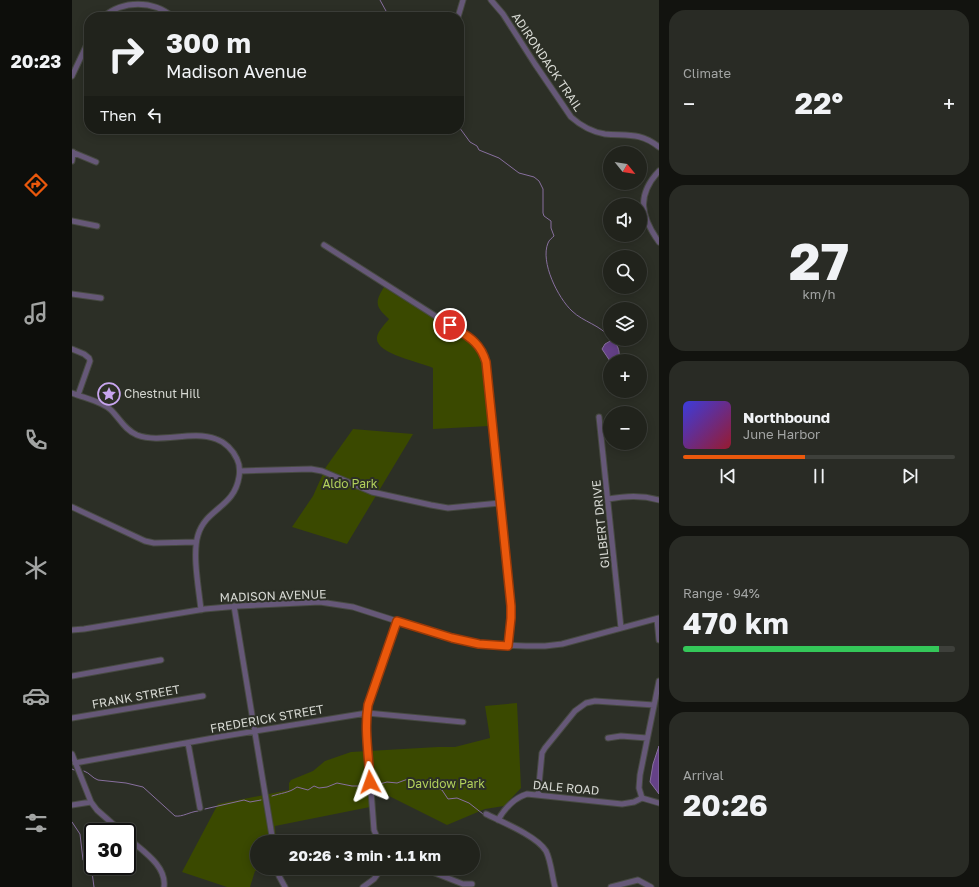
<!DOCTYPE html>
<meta charset="utf-8">
<style>
:root{--surface:#21231c;--page:#292b25;--text:#f1f3f6;--muted:#a2a4a3;--line:#3e403b;--accent:#ea580c}
body{margin:0;font-family:"Golos Text",sans-serif;background:var(--page);color:var(--text);height:100vh;display:flex;flex-direction:column;font-size:15px;white-space:nowrap}
*{box-sizing:border-box;margin:0}
p{font-size:13px;color:var(--muted)}
.icon{flex:none;width:22px;height:22px;fill:none;stroke:currentColor;stroke-width:2;stroke-linecap:round;stroke-linejoin:round}
.map{position:relative;flex:1;overflow:hidden}
.drawer{display:flex;flex-direction:column;gap:10px;padding:10px;background:#12130f;width:320px}
.drawer>*{flex:none}
.guide{position:absolute;left:12px;top:12px;width:380px;height:122px;border-radius:16px;box-shadow:0 2px 10px #0003,0 0 0 1px var(--line);background:#21231c;color:var(--text);overflow:hidden}
.needle{width:26px;rotate:120deg}
.buttons{position:absolute;left:531px;top:146px;display:grid;gap:8px}
.buttons a{display:grid;place-items:center;width:44px;height:44px;border-radius:50%;background:var(--surface);box-shadow:0 2px 10px #0003,0 0 0 1px var(--line);font-size:20px}
.speed{position:absolute;left:12px;top:823px;display:flex;gap:8px;font-size:20px;font-weight:700;text-align:center}
.speed>*{display:grid;place-content:center;width:52px;height:52px;border-radius:50%;background:var(--surface);box-shadow:0 2px 10px #0003,0 0 0 1px var(--line);line-height:1}
.speed .limit{border:2px solid #111;border-radius:6px;background:#fff;color:#111}
.pin{position:absolute;display:grid;place-items:center;width:34px;height:34px;color:#fff;margin:-17px;border:2px solid #fff;border-radius:50%;box-shadow:0 1px 4px #0007}
.me{position:absolute;width:44px;margin:-22px;rotate:356deg;stroke-linejoin:round;filter:drop-shadow(0 0 3px #0008)}
.turn{display:flex;align-items:center;gap:14px;height:84px;padding:0 16px;font-size:18px}
.turn .icon{width:52px;height:52px;stroke-width:2.5}
.turn b{display:block;font-size:28px;line-height:34px}
.then{display:flex;align-items:center;height:38px;padding:0 16px;background:#0003;gap:8px;font-size:15px}
.big{font-size:30px;font-weight:700;line-height:1.1}
.drawer .card{flex:1;display:flex;flex-direction:column;justify-content:center;gap:6px;min-width:0;padding:0 14px;border-radius:16px;background:var(--page)}
.drawer .dial{align-items:center;gap:0}
.dial b{font-size:52px;line-height:1}
.song{display:flex;align-items:center;gap:12px}
.cover{width:48px;height:48px;border-radius:6px;background:linear-gradient(135deg,hsl(240 70% 55%),hsl(350 70% 35%))}
.played{height:4px;border-radius:2px;background:linear-gradient(90deg,var(--accent) 45%,var(--line) 45%)}
.keys{display:flex;justify-content:space-around;direction:ltr}
.heat{display:flex;justify-content:space-between;align-items:center;font-size:22px;direction:ltr}
.charge{height:6px;border-radius:3px;background:linear-gradient(90deg,#34c759 94%,var(--line) 0)}
.trip{position:absolute;left:178px;top:835px;width:230px;height:40px;border-radius:20px;background:var(--surface);box-shadow:0 2px 10px #0003,0 0 0 1px var(--line);font-weight:700;line-height:40px;text-align:center}
main{display:flex;flex:1;min-height:0}
.menu{display:flex;flex-direction:column;width:72px;justify-content:space-around;align-items:center;background:#0d0e0b;color:var(--muted)}
.menu .icon{width:28px;height:28px}
.menu .on{color:var(--accent)}
.menu b{font-size:18px;color:var(--text)}
.map>svg:first-child{display:block}
.green{fill:#3a4900}
.water{fill:#654188;stroke:#876f9e}
.lines{fill:none;stroke-linecap:round;stroke-linejoin:round}
.stream{stroke:#876f9e;stroke-width:1}
.minor-casing{stroke:#474a42;stroke-width:7}
.minor{stroke:#665878;stroke-width:5}
.route-casing{stroke:#983908;stroke-width:10}
.route{stroke:#ea580c;stroke-width:7}
.labels{text-anchor:middle;stroke-width:4;stroke-linejoin:round;paint-order:stroke}
.street-label{font-size:12px;fill:#d7d9d3;stroke:#2c2f26}
.poi-label{font-size:12px;fill:#d7d9d3;stroke:#2c2f26;text-anchor:start}
.park-label{font-size:12px;fill:#b1d05b;stroke:#2c2f26}
</style>
<main>
<nav class="menu">
<b>20:23</b>
<svg class="icon on" aria-label="directions" viewBox="0 0 24 24"><path d="M12 3l9 9-9 9-9-9zM9 14v-3h6M13 9l2 2-2 2"/></svg>
<svg class="icon" aria-label="music" viewBox="0 0 24 24"><path d="M9 18V5l10-2v13"/><circle cx="6" cy="18" r="3"/><circle cx="16" cy="16" r="3"/></svg>
<svg class="icon" aria-label="phone" viewBox="0 0 24 24"><path d="M5 4h4l2 5-3 2q2 4 5 5l2-3 5 2v4C11 20 4 13 5 4z"/></svg>
<svg class="icon" aria-label="climate" viewBox="0 0 24 24"><path d="M12 3v18M4 7l16 10M4 17L20 7"/></svg>
<svg class="icon" aria-label="car" viewBox="0 0 24 24"><path d="M5 17H2v-5l4-1 3-4h7l3 4 3 1v5h-3M9 17h6M6 11h13"/><circle cx="7" cy="17" r="2"/><circle cx="17" cy="17" r="2"/></svg>
<svg class="icon" aria-label="filters" viewBox="0 0 24 24"><path d="M4 7h16M4 17h16"/><circle cx="9" cy="7" r="2"/><circle cx="15" cy="17" r="2"/></svg>
</nav>
<div class="map">
<svg width="587" height="887" viewBox="0 0 587 887">
<rect width="100%" height="100%" fill="#2c2f26"/>
<path class="green" d="M312,287c16,11 93,54 97,69 2,7 1,14 2,21 1,17 4,33 6,49l-56,3v-61c-12,-6 -59,-14 -56,-31 1,-6 8,-13 12,-18 -13,-12 -15,-16 -5,-32z
M281,429l60,5 -66,110 -55,-17 21,-31 13,-29z
M445,703l4,85 -17,18 -19,3 -38,16 -62,-31h-15v13l-95,19 1,16h-19v26h12l-14,3 -5,16h-23l-45,-15 36,-68 71,-14v-7l2,-3 22,-9 12,-10 26,-9 87,-5h17l35,-9 -5,-32z"/>
<path class="water" d="M540,340c7,5 8,13 7,21h-9l-8,-12 3,-5z
M587,746v48l-9,-12 3,-18z"/>
<g class="lines">
<path class="stream" d="M308,0l6,11 -1,6
M387,127l11,15 7,4 2,4 20,8 20,15 15,4 5,4 4,8v24l1,3 7,5v7l3,8c-2,2 -5,4 -6,7 -8,19 10,55 24,68 11,11 29,14 38,27
M0,769l2,1
M12,771c6,2 8,7 14,9l28,3 17,4 32,29c8,1 14,-4 23,-5
M304,785l11,-3 10,1 11,-4 25,5 5,4 4,2 6,9 9,-1 12,5 14,11
M200,796c9,-3 17,-3 25,-9l11,3 6,-4 5,2 8,-1 10,-4 15,3h14
M133,809l39,-9 6,2 11,-2
M0,822l8,12 3,26 9,12 2,15"/>
<g class="minor-casing">
<path id="minor" d="M419,0l12,14 32,50 36,53c9,8 21,15 34,17 22,2 35,-2 54,13
M31,17c20,-17 50,-17 70,0
M386,17l5,-17
M0,76l17,-36
M0,152l24,10
M0,161l1,-9
M587,171c-23,24 -18,46 0,71
M0,221l25,5
M252,245l149,95 10,12 3,10 25,244v12l-3,28
M0,294l29,4
M0,349l12,5 5,4 1,3 -12,34
M0,393c12,5 29,8 39,17 9,9 14,20 26,25 24,9 54,-5 79,4 9,3 17,11 21,20 3,6 3,12 2,18 -5,31 -33,31 -41,58 -6,19 1,55 3,75
M527,417l22,211
M168,471l71,-2 11,2 50,21 59,13 17,3 52,-5
M536,499c18,-3 33,-4 51,1
M0,507l73,34 9,2 42,-1
M162,606l39,236
M585,619l2,21
M0,630l12,-1 121,-20 34,-3 81,-4 33,5 78,25 48,12 47,2h19l17,-2 97,-26
M0,676l89,-16
M0,718l131,-22
M536,738l13,-2 26,2
M116,743l12,65
M0,754l19,48 6,8 25,22
M3,763l144,-26 148,-24 96,9
M466,795l4,-42 3,-5 30,-37 11,-8 9,-2 59,4
M570,798l-3,-10 1,-13 19,-94
M570,798l17,5
M0,805l19,-3
M414,814c16,8 51,22 60,37 5,10 6,25 9,36
M426,820c7,-12 16,-22 29,-26l95,10 12,-2 8,-4
M55,837c14,13 40,28 37,50
M307,842l-5,-12 -8,-106 2,-19 29,-84
M205,868l2,8 6,11
M350,868l41,16h9
M291,887l11,-8 8,-11
M539,887l27,-7 13,7"/>
</g>
<use href="#minor" class="minor"/>
</g>
<g class="lines">
<g class="route-casing">
<path id="route" d="M298,782c-1,-26 -6,-52 -2,-77l29,-84 55,17 27,6 29,2 3,-28v-12l-25,-244c-6,-21 -19,-26 -36,-37"/>
</g>
<use href="#route" class="route"/>
</g>
<defs>
<g id="sight-ring" transform="scale(1.15)"><circle r="9.5" fill="#2c2f26" stroke="#c8a6ef" stroke-width="1.5"/><path d="M0-6L1.8-2.2L6-1.7L2.9 1.2L3.7 5.4L0 3.3L-3.7 5.4L-2.9 1.2L-6-1.7L-1.8-2.2Z" fill="#c8a6ef"/></g>
</defs>
<g fill-rule="evenodd">
<use href="#sight-ring" x="37" y="394"/>
</g>
<g class="labels">
<g class="street-label">
<text transform="translate(475 62) rotate(56)" y="4">ADIRONDACK TRAIL</text>
<text transform="translate(529 524) rotate(-96)" y="4">GILBERT DRIVE</text>
<text transform="translate(201 596) rotate(-2)" y="4">MADISON AVENUE</text>
<text transform="translate(64 697) rotate(-10)" y="4">FRANK STREET</text>
<text transform="translate(195 719) rotate(-10)" y="4">FREDERICK STREET</text>
<text transform="translate(494 788) rotate(5)" y="4">DALE ROAD</text>
</g>
<g class="poi-label">
<text x="52" y="398">Chestnut Hill</text>
</g>
<g class="park-label">
<text x="278" y="488">Aldo Park</text>
<text x="374" y="788">Davidow Park</text>
</g>
</g>
</svg>
<div class="buttons">
<a><svg class="needle" viewBox="-14 -14 28 28"><path d="M0-13l5 13h-10z" fill="#e53935"/><path d="M0 13l5-13h-10z" fill="#a2a4a3"/></svg></a>
<a><svg class="icon" aria-label="sound" viewBox="0 0 24 24"><path d="M4 9h4l5-4v14l-5-4H4zM17 9q2 3 0 6"/></svg></a>
<a><svg class="icon" aria-label="search" viewBox="0 0 24 24"><circle cx="10" cy="10" r="6"/><path d="M15 15l6 6"/></svg></a>
<a><svg class="icon" aria-label="layers" viewBox="0 0 24 24"><path d="M12 4l9 5-9 5-9-5zM3 14l9 5 9-5"/></svg></a>
<a>+</a>
<a>−</a>
</div>
<div class="speed"><div class="limit">30</div></div>
<div class="pin" style="left:378px;top:325px;background:#d93025"><svg class="icon" aria-label="arrive" viewBox="0 0 24 24"><path d="M6 21V4h12l-3 4 3 4H6"/></svg></div>
<svg class="me" style="left:298px;top:782px" viewBox="-20 -20 40 40"><path d="M0-17L14 15 0 8-14 15z" fill="#ea580c" stroke="#fff" stroke-width="4"/></svg>
<div class="trip">20:26 · 3 min · 1.1 km</div>
<div class="guide">
<div class="turn"><svg class="icon" aria-label="right" viewBox="0 0 24 24"><path d="M7 20v-9h11M14 6l5 5-5 5"/></svg><div><b>300 m</b>Madison Avenue</div></div>
<div class="then">Then<svg class="icon" aria-label="left" viewBox="0 0 24 24"><path d="M17 20v-9H6M10 6l-5 5 5 5"/></svg></div>
</div>
</div>
<section class="drawer">
<div class="card"><p>Climate</p>
<div class="heat"><a>−</a><b class="big">22°</b><a>+</a></div>
</div>
<div class="card dial"><b>27</b><p>km/h</p></div>
<div class="card">
<div class="song"><i class="cover"></i><div><b>Northbound</b><p>June Harbor</p></div></div>
<div class="played"></div>
<div class="keys"><svg class="icon" aria-label="previous" viewBox="0 0 24 24"><path d="M18 5L8 12l10 7zM5 5v14"/></svg><svg class="icon" aria-label="pause" viewBox="0 0 24 24"><path d="M8 5v14M16 5v14"/></svg><svg class="icon" aria-label="next" viewBox="0 0 24 24"><path d="M6 5l10 7-10 7zM19 5v14"/></svg></div>
</div>
<div class="card"><p>Range · 94%</p><b class="big">470 km</b><div class="charge"></div></div>
<div class="card"><p>Arrival</p><b class="big">20:26</b></div>
</section>
</main>
